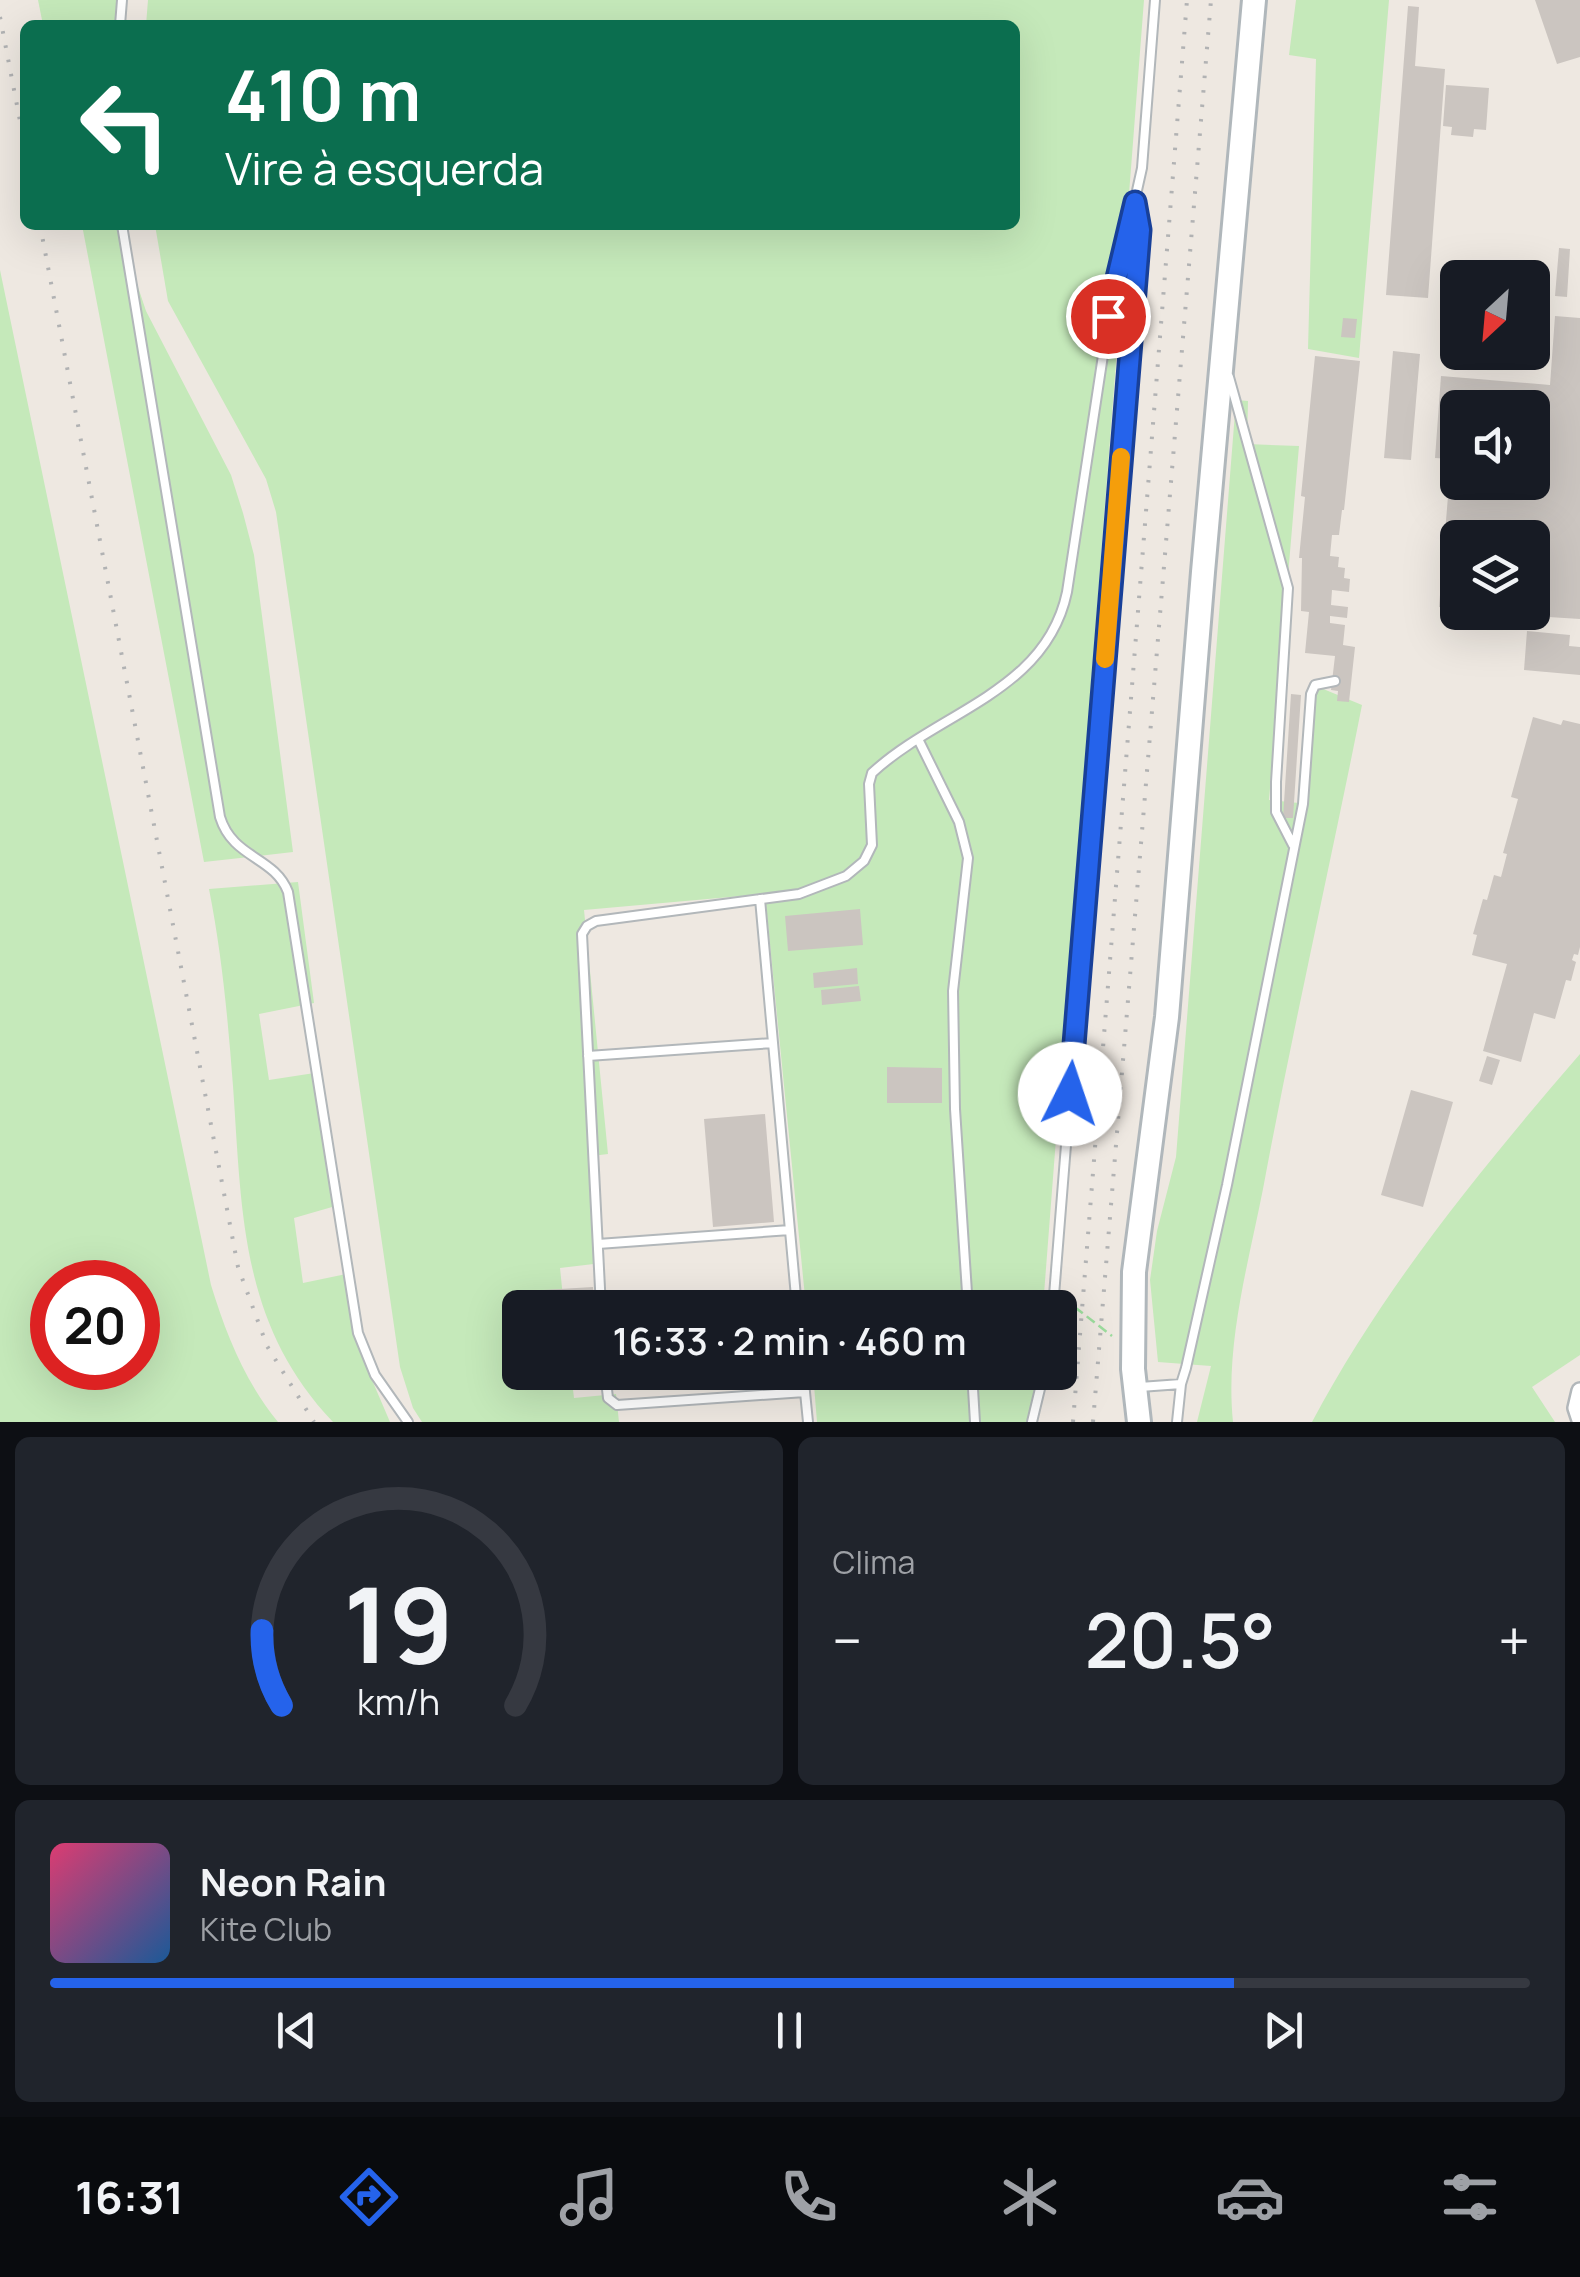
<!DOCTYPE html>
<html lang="pt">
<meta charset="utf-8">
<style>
:root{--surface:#171b24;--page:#20242c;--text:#f1f3f6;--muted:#9ea1a6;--line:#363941;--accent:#2563eb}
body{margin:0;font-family:Manrope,sans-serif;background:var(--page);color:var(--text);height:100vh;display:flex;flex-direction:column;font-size:38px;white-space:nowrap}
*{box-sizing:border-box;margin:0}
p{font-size:32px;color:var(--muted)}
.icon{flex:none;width:55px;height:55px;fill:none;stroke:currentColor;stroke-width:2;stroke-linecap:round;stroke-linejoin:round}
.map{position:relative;height:1422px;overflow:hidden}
.side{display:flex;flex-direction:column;gap:15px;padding:15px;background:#0d0f14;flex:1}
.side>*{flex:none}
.hud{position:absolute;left:20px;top:20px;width:1000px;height:210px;border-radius:15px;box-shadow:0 10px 40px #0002;background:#0b6e4f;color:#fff;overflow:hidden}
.needle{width:65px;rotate:206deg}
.controls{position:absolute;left:1440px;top:260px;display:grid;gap:20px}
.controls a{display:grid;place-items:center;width:110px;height:110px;border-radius:15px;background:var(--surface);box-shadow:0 10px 40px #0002;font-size:50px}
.speed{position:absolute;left:30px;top:1260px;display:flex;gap:20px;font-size:50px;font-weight:700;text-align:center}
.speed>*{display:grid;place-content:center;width:130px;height:130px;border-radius:50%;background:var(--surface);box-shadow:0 10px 40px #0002;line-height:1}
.speed .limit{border:15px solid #d22;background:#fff;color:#111}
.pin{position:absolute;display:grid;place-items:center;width:85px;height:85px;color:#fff;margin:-42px;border:5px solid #fff;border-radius:50%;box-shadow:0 2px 10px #0007}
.me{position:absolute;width:110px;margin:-55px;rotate:4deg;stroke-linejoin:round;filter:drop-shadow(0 0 8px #0008)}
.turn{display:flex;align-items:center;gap:35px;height:210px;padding:0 40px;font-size:45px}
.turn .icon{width:130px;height:130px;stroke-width:2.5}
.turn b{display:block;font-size:70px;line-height:85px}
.big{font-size:75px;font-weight:600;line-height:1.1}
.side .widget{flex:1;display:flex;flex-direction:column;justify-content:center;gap:15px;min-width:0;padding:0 35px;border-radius:15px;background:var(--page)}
.side .dial{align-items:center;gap:0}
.dial svg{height:260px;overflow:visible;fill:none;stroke:var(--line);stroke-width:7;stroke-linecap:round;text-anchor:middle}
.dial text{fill:var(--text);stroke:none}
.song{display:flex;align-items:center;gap:30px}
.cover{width:120px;height:120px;border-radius:15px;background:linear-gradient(135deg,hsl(340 70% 55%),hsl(210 70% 35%))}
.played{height:10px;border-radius:5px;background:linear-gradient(90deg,var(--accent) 80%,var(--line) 80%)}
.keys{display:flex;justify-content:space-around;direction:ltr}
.heat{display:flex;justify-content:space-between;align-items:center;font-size:55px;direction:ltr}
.side .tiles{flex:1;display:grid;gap:15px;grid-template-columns:1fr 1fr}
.widget:last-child{grid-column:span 2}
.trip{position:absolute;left:502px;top:1290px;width:575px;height:100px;border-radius:15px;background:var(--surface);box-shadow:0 10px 40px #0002;font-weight:600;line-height:100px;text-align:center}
.menu{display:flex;height:160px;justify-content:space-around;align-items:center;background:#090b0e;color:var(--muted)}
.menu .icon{width:70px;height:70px}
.menu .selected{color:var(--accent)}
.menu b{font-size:45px;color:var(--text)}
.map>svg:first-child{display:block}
.green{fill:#c5e9ba;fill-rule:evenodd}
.building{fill:#cbc5c0;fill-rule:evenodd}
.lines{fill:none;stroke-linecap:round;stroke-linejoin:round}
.lane-casing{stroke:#b2b7ba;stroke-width:12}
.street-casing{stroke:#b2b7ba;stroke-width:20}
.secondary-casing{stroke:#b0b7bb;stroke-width:28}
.path{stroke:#9cdc9d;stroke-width:2.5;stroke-dasharray:10 5;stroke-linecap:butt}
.lane{stroke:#fff;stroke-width:8}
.street{stroke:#fff;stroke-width:15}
.secondary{stroke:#fff;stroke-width:22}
.rail{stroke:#b1b2b3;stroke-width:4;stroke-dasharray:2.5 12;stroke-linecap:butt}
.route-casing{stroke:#184099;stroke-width:25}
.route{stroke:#2563eb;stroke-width:18}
.slow{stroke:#f59e0b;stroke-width:18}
</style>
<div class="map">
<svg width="1580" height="1422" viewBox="0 0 1580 1422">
<rect width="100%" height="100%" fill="#eee8e1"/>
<path class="green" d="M38,0h85l-2,25h-78z
M148,0h996l-101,1307h-237l-41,-413 -181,16 24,244 -16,2 10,107 -42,5 4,39 -44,1v64l51,1 3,25 42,-4 3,28h-197l-9,-14 -13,-41 -124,-855 -10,-33 -98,-178 -13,-76h860v-200h-869z
M1296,0h93l-30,358 -51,-9 8,-290 -27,-4z
M82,225h46l6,50 12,36 85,164 12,38 11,42 39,297 -89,10z
M0,270l211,1015c15,49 34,97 67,137h-278zM52,1282h86v86h-86z
M1236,400l12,1 -1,43 52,2 -30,354 30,3 17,-117 46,19c-32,162 -69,322 -99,484 -15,76 -38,156 -30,233h-36l14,-56 -53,-4 -8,-82 7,-49 19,-74z
M298,882l16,121 -55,11 10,66 52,-8 18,133 -45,13 9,65 48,-10 18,100 21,49h-57c-93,-98 -91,-210 -100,-336 -5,-66 -11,-131 -24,-197z
M1580,1054v301l-48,32 23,35h-243c72,-135 168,-252 268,-368z
M813,1373h225l-11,49h-210z"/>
<path class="building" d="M1535,0h45v57l-23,7z
M1408,6l11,1 -4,59 30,3 -17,229 -42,-3z
M1446,85l43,3 -3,42 -12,-1 -1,8 -22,-2 1,-8 -9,-1z
M1559,248l11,1 -3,48 -12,-1z
M1555,316l25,2v301l-47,-3 -1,8 -75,-6 1,-6h74v-74h-74v70l-19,-1 12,-148 -16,-1 6,-82 109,9zM1458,408h74v74h-74z
M1343,318l14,1 -2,19 -14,-1z
M1393,351l27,3 -9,106 -27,-2z
M1315,356l45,5 -16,149h-2l-3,25h-7l-2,21 9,1 -1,10 7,1 -1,10 6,1 -1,13 -17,-2 -1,15 17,2 -1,11 -17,-2v7l15,2 -2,20 12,2 -6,55 -12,-1 1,-10 -7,-1 4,-34 -30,-3 4,-41 -8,-1 1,-53h-3l6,-61 -4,-1z
M1527,631l43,4 -1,11 11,1v28l-56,-5z
M1291,694l10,1 -8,123h-10z
M1533,717l28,8 2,-5 17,4v223l-2,8 -4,-1 -2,6 4,2 -5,19 -5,-1 -11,39 -21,-6 -13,49 -38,-11 24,-87 -35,-9 5,-20 -4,-1 10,-35 4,1 7,-25 7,2 6,-23 -4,-1 15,-54 -7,-2z
M860,909l3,36 -75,6 -3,-35z
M857,968l1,16 -44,4 -1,-15z
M859,986l2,15 -39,4 -1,-15z
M1487,1056l13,4 -8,25 -13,-4z
M887,1067l55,1v35h-55z
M1411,1090l42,12 -30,105 -42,-12z
M765,1114l9,108 -61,5 -9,-108z
M593,1287l2,21h-50l-2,-18z
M549,1372h40l1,12 -40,3z"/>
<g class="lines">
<g class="lane-casing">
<path id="lane" d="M120,25l2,-25
M122,225l98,592c13,42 54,39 68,75l70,441 17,42 33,47
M1229,377l59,211 -12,194v30l17,33
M919,741l40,81 9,36 -15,133 2,118 13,199
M760,899l37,409
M588,1056l185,-13
M598,1244l192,-14
M601,1308l-19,-374 5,-8 9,-5 203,-27 47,-18 18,-15 8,-16 -3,-61 3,-11c67,-62 174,-81 195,-181l42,-276 33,-148 13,-168
M1053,1308l86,-1078 -4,-28
M605,1372l3,26 9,7 188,-13
M803,1372l5,50
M972,1372l3,50
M1140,1387l41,-3 5,-16 41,-183 76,-381 8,-110 4,-9 20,-4
M1032,1422l12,-50
M1177,1422l4,-38"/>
</g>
<g class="street-casing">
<path id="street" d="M1580,1391l-4,17 4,12"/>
</g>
<g class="secondary-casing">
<path id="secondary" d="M1139,1422l-6,-53 1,-97 33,-255 36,-445 51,-572"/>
</g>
<path class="path" d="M1063,1298l49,38"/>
<use href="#lane" class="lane"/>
<use href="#street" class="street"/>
<use href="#secondary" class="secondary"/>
<path class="rail" d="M0,17l25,130
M40,225l198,1042 29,79 47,76
M1073,1422l114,-1422
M1093,1422l118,-1422"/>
</g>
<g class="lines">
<g class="route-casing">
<path id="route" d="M1070,1094l70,-864 -5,-28 -27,114"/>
</g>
<use href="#route" class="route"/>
<path class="slow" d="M1105,659l16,-202"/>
</g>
</svg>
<div class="controls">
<a><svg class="needle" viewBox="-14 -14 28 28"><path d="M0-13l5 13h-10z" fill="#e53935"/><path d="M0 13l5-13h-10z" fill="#9ea1a6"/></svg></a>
<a><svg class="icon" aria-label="sound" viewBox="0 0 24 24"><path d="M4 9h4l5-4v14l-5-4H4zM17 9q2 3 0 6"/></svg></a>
<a><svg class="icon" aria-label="layers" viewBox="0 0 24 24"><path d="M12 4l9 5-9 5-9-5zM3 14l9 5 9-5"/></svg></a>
</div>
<div class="speed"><div class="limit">20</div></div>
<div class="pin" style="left:1108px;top:316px;background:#d93025"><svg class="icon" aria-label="arrive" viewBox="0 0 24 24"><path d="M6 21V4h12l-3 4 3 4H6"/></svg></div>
<svg class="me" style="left:1070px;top:1094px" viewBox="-20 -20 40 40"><circle r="19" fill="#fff"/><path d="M0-13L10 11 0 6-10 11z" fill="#2563eb"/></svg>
<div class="trip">16:33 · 2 min · 460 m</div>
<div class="hud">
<div class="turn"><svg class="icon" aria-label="left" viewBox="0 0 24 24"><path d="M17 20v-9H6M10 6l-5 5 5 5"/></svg><div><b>410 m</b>Vire à esquerda</div></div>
</div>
</div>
<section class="side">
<div class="tiles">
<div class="widget dial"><svg viewBox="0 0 100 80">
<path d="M14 69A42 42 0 1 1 86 69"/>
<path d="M14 69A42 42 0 0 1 8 46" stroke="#2563eb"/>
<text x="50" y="56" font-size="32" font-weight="700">19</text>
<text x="50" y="72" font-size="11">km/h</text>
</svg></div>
<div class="widget"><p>Clima</p>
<div class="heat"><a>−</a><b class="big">20.5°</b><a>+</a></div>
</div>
<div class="widget">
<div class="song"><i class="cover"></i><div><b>Neon Rain</b><p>Kite Club</p></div></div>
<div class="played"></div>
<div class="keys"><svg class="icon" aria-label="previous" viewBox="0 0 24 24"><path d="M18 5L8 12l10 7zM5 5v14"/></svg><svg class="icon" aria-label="pause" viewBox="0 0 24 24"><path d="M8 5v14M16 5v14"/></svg><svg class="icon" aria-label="next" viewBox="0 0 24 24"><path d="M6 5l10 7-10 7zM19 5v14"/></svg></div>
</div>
</div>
</section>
<nav class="menu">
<b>16:31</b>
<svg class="icon selected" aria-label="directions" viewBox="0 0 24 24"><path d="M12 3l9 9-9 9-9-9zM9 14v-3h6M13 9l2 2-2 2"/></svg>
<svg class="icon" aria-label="music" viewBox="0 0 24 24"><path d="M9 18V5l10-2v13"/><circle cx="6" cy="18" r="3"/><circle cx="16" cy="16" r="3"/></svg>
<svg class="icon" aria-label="phone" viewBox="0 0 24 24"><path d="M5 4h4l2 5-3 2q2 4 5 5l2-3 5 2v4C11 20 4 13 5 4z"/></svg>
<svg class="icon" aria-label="climate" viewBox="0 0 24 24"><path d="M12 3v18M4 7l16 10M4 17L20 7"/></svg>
<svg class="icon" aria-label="car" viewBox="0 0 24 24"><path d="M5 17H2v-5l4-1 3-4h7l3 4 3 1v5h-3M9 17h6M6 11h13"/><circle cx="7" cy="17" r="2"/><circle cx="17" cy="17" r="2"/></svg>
<svg class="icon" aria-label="filters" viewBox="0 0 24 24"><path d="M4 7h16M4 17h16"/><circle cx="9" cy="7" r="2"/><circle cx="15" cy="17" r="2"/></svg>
</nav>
